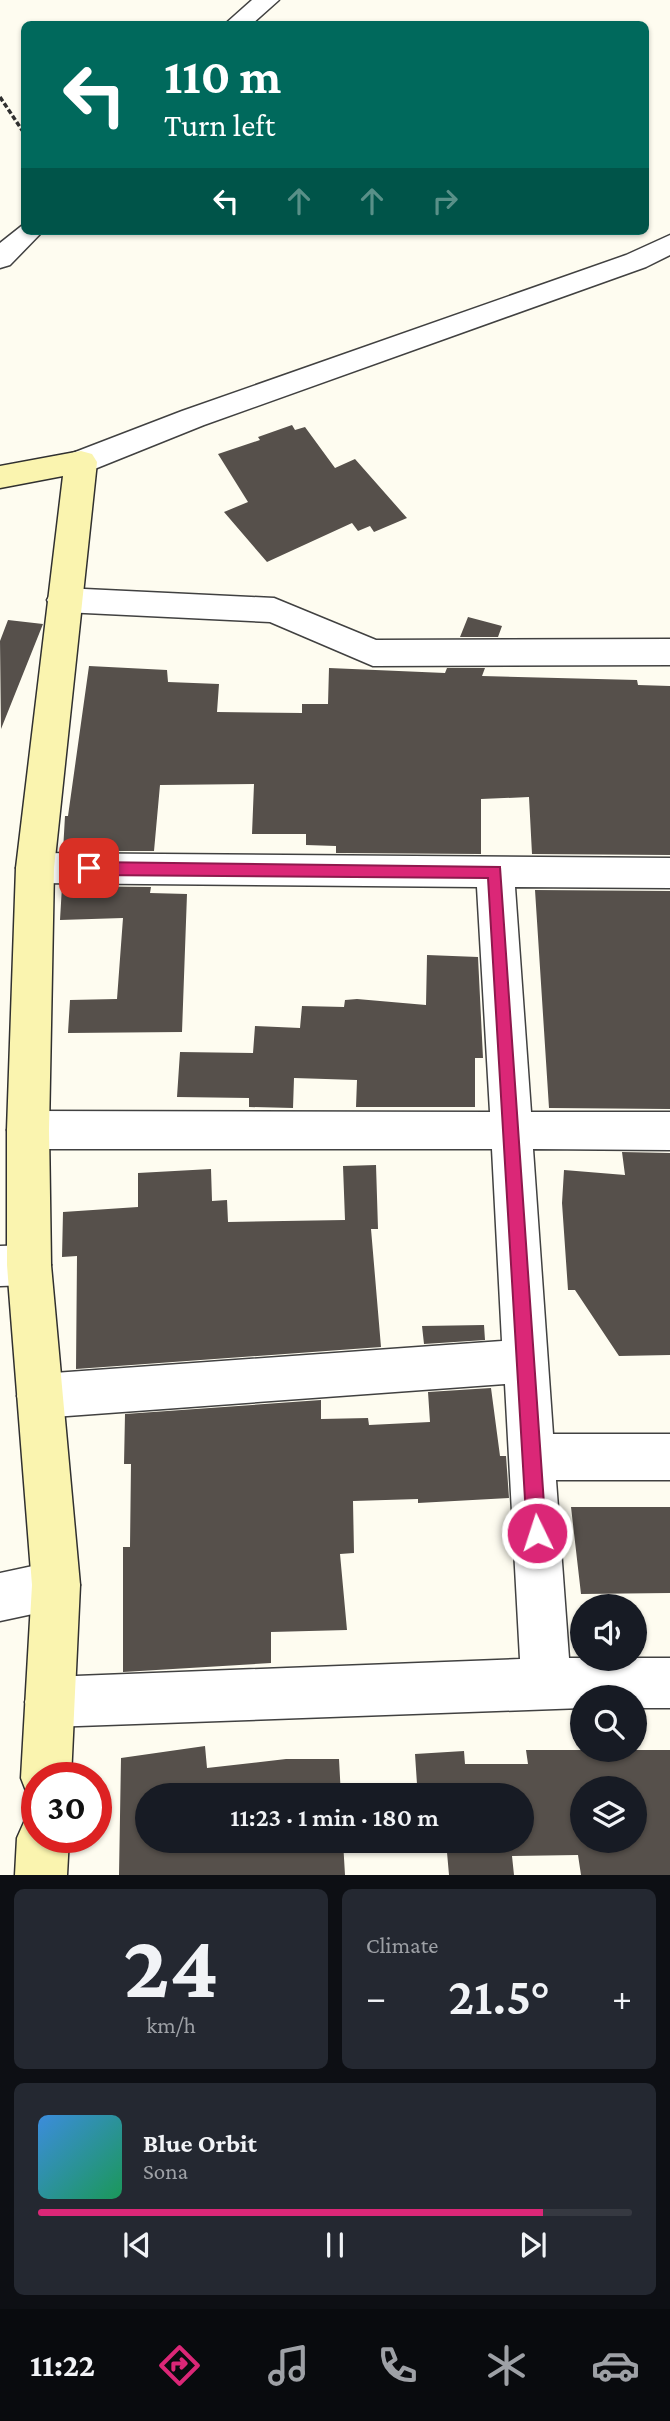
<!DOCTYPE html>
<meta charset="utf-8">
<style>
:root{--surface:#171b24;--page:#242831;--text:#f1f3f6;--muted:#9ea1a6;--line:#363941;--accent:#db2777}
body{margin:0;font-family:"Crimson Pro",serif;background:var(--page);color:var(--text);height:100vh;display:flex;flex-direction:column;font-size:26px;white-space:nowrap}
*{box-sizing:border-box;margin:0}
p{font-size:23px;color:var(--muted)}
.icon{flex:none;width:38px;height:38px;fill:none;stroke:currentColor;stroke-width:2;stroke-linecap:round;stroke-linejoin:round}
.map{position:relative;height:1875px;overflow:hidden}
.details{display:flex;flex-direction:column;gap:14px;padding:14px;background:#0d0f14;flex:1}
.details>*{flex:none}
.hud{position:absolute;left:21px;top:21px;width:628px;height:214px;border-radius:10px;box-shadow:0 2px 5px #0004;background:#00695c;color:#fff;overflow:hidden}
.fabs{position:absolute;left:570px;top:1594px;display:grid;gap:14px}
.fabs a{display:grid;place-items:center;width:77px;height:77px;border-radius:50%;background:var(--surface);box-shadow:0 2px 5px #0004;font-size:35px}
.speed{position:absolute;left:21px;top:1762px;display:flex;gap:14px;font-size:35px;font-weight:700;text-align:center}
.speed>*{display:grid;place-content:center;width:91px;height:91px;border-radius:50%;background:var(--surface);box-shadow:0 2px 5px #0004;line-height:1}
.speed .limit{border:10px solid #d22;background:#fff;color:#111}
.pin{position:absolute;display:grid;place-items:center;width:60px;height:60px;color:#fff;margin:-30px;border-radius:14px;box-shadow:0 4px 10px #0006}
.me{position:absolute;width:77px;margin:-38px;rotate:356deg;stroke-linejoin:round;filter:drop-shadow(0 0 5px #0008)}
.turn{display:flex;align-items:center;gap:24px;height:147px;padding:0 28px;font-size:32px}
.turn .icon{width:91px;height:91px;stroke-width:2.5}
.turn b{display:block;font-size:49px;line-height:60px}
.lanes{display:flex;align-items:center;height:66px;padding:0 28px;background:#0003;justify-content:center;gap:35px;direction:ltr}
.lanes .off{opacity:.35}
.big{font-size:52px;font-weight:600;line-height:1.1}
.details .widget{flex:1;display:flex;flex-direction:column;justify-content:center;gap:10px;min-width:0;padding:0 24px;border-radius:10px;background:var(--page)}
.details .dial{align-items:center;gap:0}
.dial b{font-size:91px;line-height:1}
.song{display:flex;align-items:center;gap:21px}
.cover{width:84px;height:84px;border-radius:10px;background:linear-gradient(135deg,hsl(210 70% 55%),hsl(150 70% 35%))}
.played{height:7px;border-radius:4px;background:linear-gradient(90deg,var(--accent) 85%,var(--line) 85%)}
.keys{display:flex;justify-content:space-around;direction:ltr}
.heat{display:flex;justify-content:space-between;align-items:center;font-size:38px;direction:ltr}
.details .tiles{flex:1;display:grid;gap:14px;grid-template-columns:1fr 1fr}
.widget:last-child{grid-column:span 2}
.trip{position:absolute;left:135px;top:1783px;width:399px;height:70px;border-radius:35px;background:var(--surface);box-shadow:0 2px 5px #0004;font-weight:600;line-height:70px;text-align:center}
.dock{display:flex;height:112px;justify-content:space-around;align-items:center;background:#090b0e;color:var(--muted)}
.dock .icon{width:49px;height:49px}
.dock .active{color:var(--accent)}
.dock b{font-size:32px;color:var(--text)}
.map>svg:first-child{display:block}
.building{fill:#56504b;fill-rule:evenodd}
.lines{fill:none;stroke-linecap:round;stroke-linejoin:round}
.street-casing{stroke:#414141;stroke-width:3}
.secondary-casing{stroke:#303030;stroke-width:3}
.path{stroke:#303030;stroke-width:3.5;stroke-dasharray:5 2.5;stroke-linecap:butt}
.street{fill:#fff;fill-rule:evenodd}
.secondary{fill:#faf4af;fill-rule:evenodd}
.route{fill:#db2777;stroke:#8e194d;stroke-width:2}
</style>
<div class="map">
<svg width="670" height="1875" viewBox="0 0 670 1875">
<rect width="100%" height="100%" fill="#fefcf0"/>
<path class="building" d="M292,425l3,5 10,-3 30,41 20,-9 52,59 -33,14 -4,-6 -12,5 -6,-8 -85,39 -43,-50 24,-10 -30,-48 42,-14 -2,-3z
M468,617l34,9 -4,11h-38z
M8,620l35,4 -42,105 -1,-88z
M89,666l78,4 1,12 51,2 -2,28 85,1v-9h26l1,-36 116,5 2,-5h38l-3,8 155,4 1,5 32,1v169l-138,-1 -3,-57 -48,2v55l-145,-1v-7l-30,-1v-11h-54l2,-50 -94,1 -6,66h-91l2,-35h3z
M62,886l89,1 -1,6 37,1 -5,138 -114,1 2,-33 47,-1 6,-81 -63,2z
M535,890l135,1v218l-121,-1z
M427,955l51,2 5,101h-8v49h-119l1,-27 -63,-2 -1,30 -44,-1v-9l-72,-1 3,-45 73,1 2,-27 45,2 2,-22 42,1 1,-7 12,-1 69,6z
M622,1152l48,1v202l-51,1 -44,-66h-7l-6,-87 2,-33 61,5z
M376,1165l2,64h-7l10,118 -305,22 1,-113 -15,1 1,-45 75,-5v-34l73,-4 1,32 15,-1 1,22 117,-2 -2,-54z
M484,1325l1,15 -61,4 -2,-18z
M491,1388l9,68h6l3,42 -91,5v-4l-65,2 1,52 -14,1 7,76 -76,2v31l-148,9v-125h7l1,-83h-7l1,-50 196,-14v19l47,-1 1,7 61,-3 -2,-30z
M571,1507h99v86l-89,1z
M205,1746l2,22 79,-9h53l2,37h-194v45h196l2,34h-226l2,-117z
M526,1750h144v125h-89l-3,-20 -66,1 2,19h-65l-3,-34h76v-45h-80l-1,-12h-24l-2,-30 49,-3 1,13h63zM583,1788h52v53h-52z"/>
<g class="lines">
<g class="street-casing">
<path id="street" d="M252,0h27l-27,24h-27z
M24,224v7h19l-33,34 -10,3v-25z
M670,235v20l-24,12 -442,158 -112,45 -11,3 -11,-3 -5,-8 5,-8 112,-43 444,-156z
M64,588l210,10 102,42 294,-1v26l-297,1 -103,-44 -206,-10 -12,-3 -5,-9 5,-9z
M35,853l635,5v30l-155,-1 16,225h139v38l-137,-1 20,285h117v46h-114l13,178h101v50h-35v-10h-52v10l-533,19 -18,-7 -7,-18 7,-18 18,-7 470,-18 -15,-275 -465,34 -16,-6 -7,-16 7,-16 16,-6 462,-33 -10,-192h-464l-15,-6 -6,-13 6,-13 15,-6 462,1 -13,-225 -442,-4 -13,-4 -6,-11 6,-11z
M29,1245l15,6 7,14 -7,14 -15,6 -29,1v-40z
M56,1561l17,7 7,17 -7,17 -17,7 -56,12v-48z"/>
</g>
<g class="secondary-casing">
<path id="secondary" d="M81,451l11,3 5,8 -43,406 -5,262 2,135 29,320 -9,193h-34v22l-9,-4 -7,-18 11,-193 -25,-320v-135l9,-262 47,-392 -63,12v-22z
M37,1815v23h32l-2,37h-52l2,-37 8,-18z"/>
</g>
<path class="path" d="M0,97l24,36"/>
<use href="#street" class="street"/>
<use href="#secondary" class="secondary"/>
</g>
<path class="route" d="M89,862l411,5 46,666 -3,7 -6,2 -7,-2 -3,-7 -39,-655 -399,-3 -7,-7z"/>
</svg>
<div class="fabs">
<a><svg class="icon" aria-label="sound" viewBox="0 0 24 24"><path d="M4 9h4l5-4v14l-5-4H4zM17 9q2 3 0 6"/></svg></a>
<a><svg class="icon" aria-label="search" viewBox="0 0 24 24"><circle cx="10" cy="10" r="6"/><path d="M15 15l6 6"/></svg></a>
<a><svg class="icon" aria-label="layers" viewBox="0 0 24 24"><path d="M12 4l9 5-9 5-9-5zM3 14l9 5 9-5"/></svg></a>
</div>
<div class="speed"><div class="limit">30</div></div>
<div class="pin" style="left:89px;top:868px;background:#d93025"><svg class="icon" aria-label="arrive" viewBox="0 0 24 24"><path d="M6 21V4h12l-3 4 3 4H6"/></svg></div>
<svg class="me" style="left:537px;top:1533px" viewBox="-20 -20 40 40"><circle r="17" fill="#db2777" stroke="#fff" stroke-width="3"/><path d="M0-11L8 9 0 5-8 9z" fill="#fff"/></svg>
<div class="trip">11:23 · 1 min · 180 m</div>
<div class="hud">
<div class="turn"><svg class="icon" aria-label="left" viewBox="0 0 24 24"><path d="M17 20v-9H6M10 6l-5 5 5 5"/></svg><div><b>110 m</b>Turn left</div></div>
<div class="lanes"><svg class="icon" aria-label="left" viewBox="0 0 24 24"><path d="M17 20v-9H6M10 6l-5 5 5 5"/></svg><svg class="icon off" aria-label="ahead" viewBox="0 0 24 24"><path d="M12 20V5M6 11l6-6 6 6"/></svg><svg class="icon off" aria-label="ahead" viewBox="0 0 24 24"><path d="M12 20V5M6 11l6-6 6 6"/></svg><svg class="icon off" aria-label="right" viewBox="0 0 24 24"><path d="M7 20v-9h11M14 6l5 5-5 5"/></svg></div>
</div>
</div>
<section class="details">
<div class="tiles">
<div class="widget dial"><b>24</b><p>km/h</p></div>
<div class="widget"><p>Climate</p>
<div class="heat"><a>−</a><b class="big">21.5°</b><a>+</a></div>
</div>
<div class="widget">
<div class="song"><i class="cover"></i><div><b>Blue Orbit</b><p>Sona</p></div></div>
<div class="played"></div>
<div class="keys"><svg class="icon" aria-label="previous" viewBox="0 0 24 24"><path d="M18 5L8 12l10 7zM5 5v14"/></svg><svg class="icon" aria-label="pause" viewBox="0 0 24 24"><path d="M8 5v14M16 5v14"/></svg><svg class="icon" aria-label="next" viewBox="0 0 24 24"><path d="M6 5l10 7-10 7zM19 5v14"/></svg></div>
</div>
</div>
</section>
<nav class="dock">
<b>11:22</b>
<svg class="icon active" aria-label="directions" viewBox="0 0 24 24"><path d="M12 3l9 9-9 9-9-9zM9 14v-3h6M13 9l2 2-2 2"/></svg>
<svg class="icon" aria-label="music" viewBox="0 0 24 24"><path d="M9 18V5l10-2v13"/><circle cx="6" cy="18" r="3"/><circle cx="16" cy="16" r="3"/></svg>
<svg class="icon" aria-label="phone" viewBox="0 0 24 24"><path d="M5 4h4l2 5-3 2q2 4 5 5l2-3 5 2v4C11 20 4 13 5 4z"/></svg>
<svg class="icon" aria-label="climate" viewBox="0 0 24 24"><path d="M12 3v18M4 7l16 10M4 17L20 7"/></svg>
<svg class="icon" aria-label="car" viewBox="0 0 24 24"><path d="M5 17H2v-5l4-1 3-4h7l3 4 3 1v5h-3M9 17h6M6 11h13"/><circle cx="7" cy="17" r="2"/><circle cx="17" cy="17" r="2"/></svg>
</nav>
